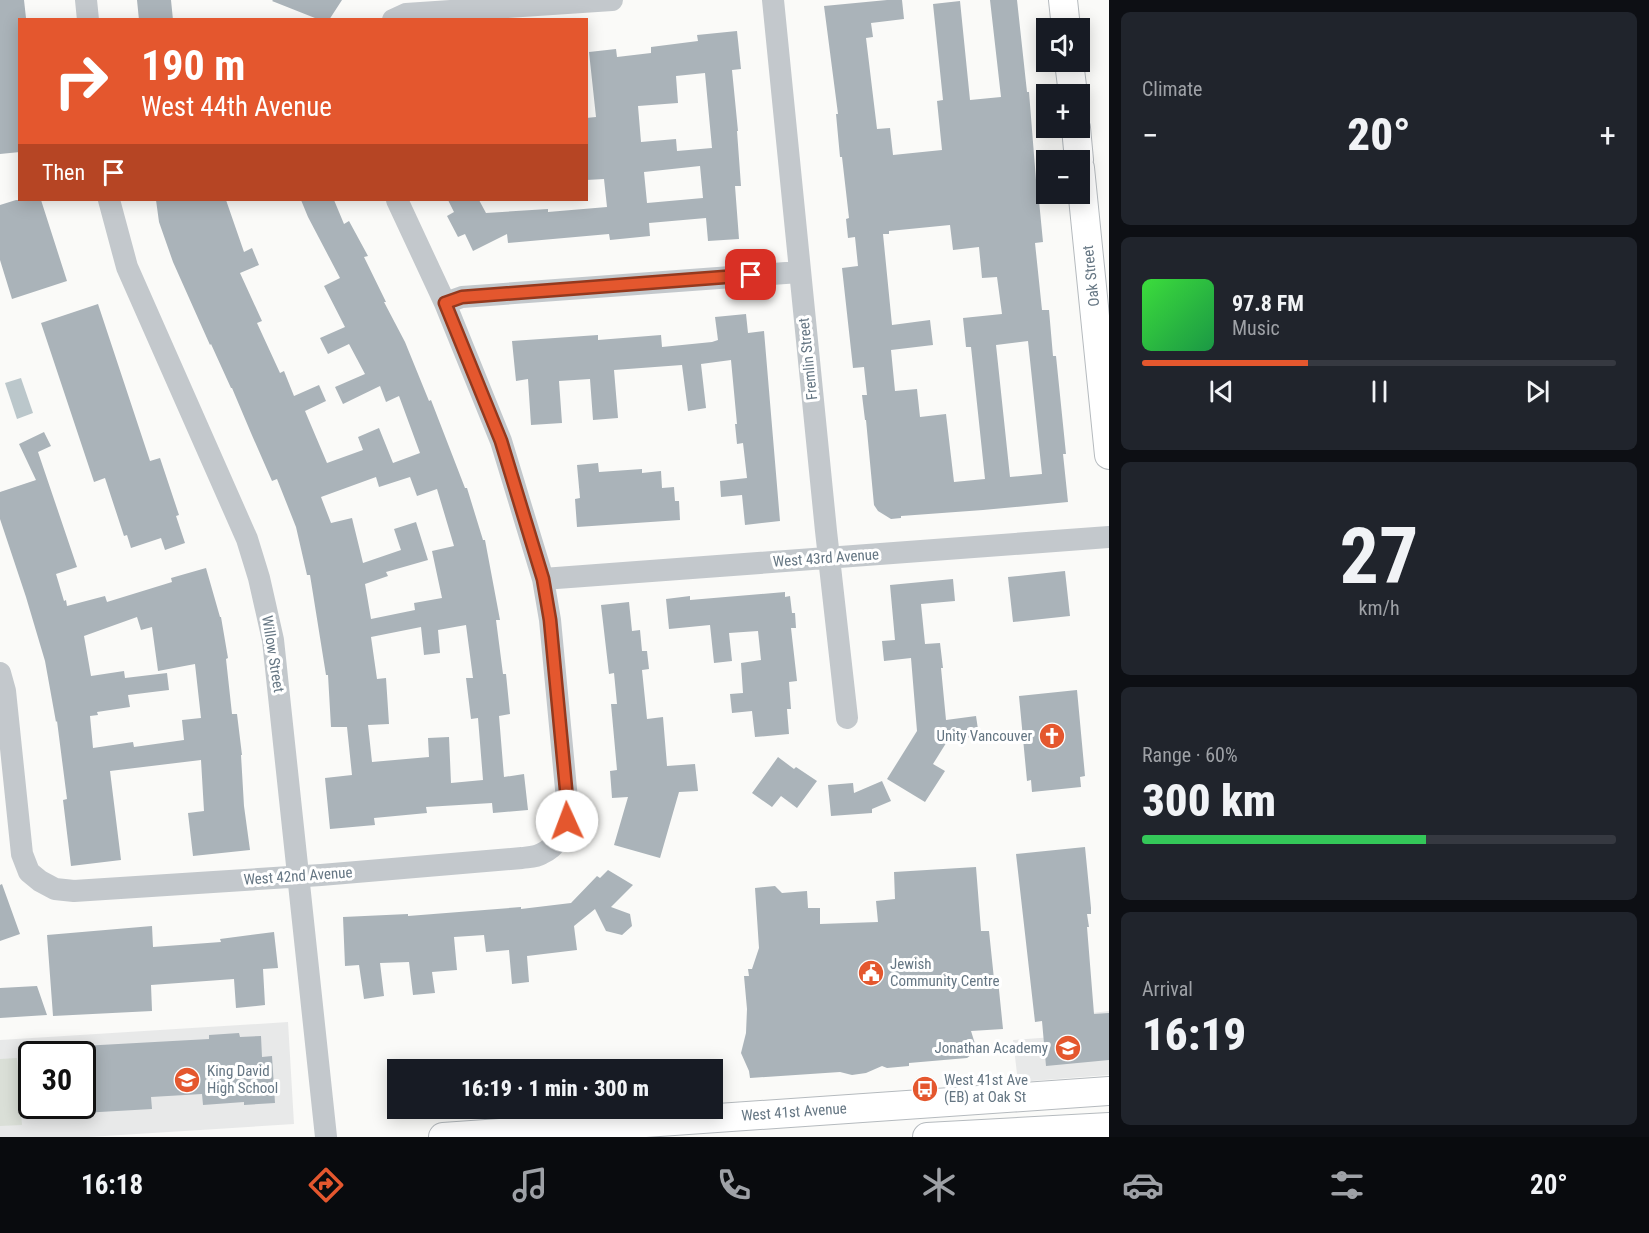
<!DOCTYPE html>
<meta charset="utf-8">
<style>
:root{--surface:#171b24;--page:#20242c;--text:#f1f3f6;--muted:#9ea1a6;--line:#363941;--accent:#e4572e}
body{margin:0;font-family:"Roboto Condensed",sans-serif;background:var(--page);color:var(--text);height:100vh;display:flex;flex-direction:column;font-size:22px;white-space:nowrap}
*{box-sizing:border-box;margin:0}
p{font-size:20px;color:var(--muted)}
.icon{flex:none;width:33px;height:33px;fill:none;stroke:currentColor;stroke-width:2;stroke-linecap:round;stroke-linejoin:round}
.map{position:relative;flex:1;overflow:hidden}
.side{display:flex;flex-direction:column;gap:12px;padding:12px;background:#0d0f14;width:540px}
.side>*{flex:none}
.banner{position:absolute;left:18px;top:18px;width:570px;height:183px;border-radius:0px;box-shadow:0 3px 15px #0003;background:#e4572e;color:#fff;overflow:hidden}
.fabs{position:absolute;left:1036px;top:18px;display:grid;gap:12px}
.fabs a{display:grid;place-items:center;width:54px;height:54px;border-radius:0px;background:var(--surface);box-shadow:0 3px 15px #0003;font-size:30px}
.speed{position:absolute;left:18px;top:1041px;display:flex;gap:12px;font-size:30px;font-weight:700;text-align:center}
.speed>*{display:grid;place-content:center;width:78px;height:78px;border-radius:50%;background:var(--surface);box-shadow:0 3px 15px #0003;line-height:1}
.speed .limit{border:3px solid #111;border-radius:9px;background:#fff;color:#111}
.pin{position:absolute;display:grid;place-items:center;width:51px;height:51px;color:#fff;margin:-26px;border-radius:12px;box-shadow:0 3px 9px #0006}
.me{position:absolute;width:66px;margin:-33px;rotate:358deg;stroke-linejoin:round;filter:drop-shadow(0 0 4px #0008)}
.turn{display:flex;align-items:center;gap:21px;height:126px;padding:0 24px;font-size:27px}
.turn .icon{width:78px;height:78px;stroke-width:2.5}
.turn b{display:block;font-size:42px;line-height:51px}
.then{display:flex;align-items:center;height:57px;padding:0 24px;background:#0003;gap:12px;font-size:22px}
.big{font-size:45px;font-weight:800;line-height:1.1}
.side .widget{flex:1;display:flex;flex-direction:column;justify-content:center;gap:9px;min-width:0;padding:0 21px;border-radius:9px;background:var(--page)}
.side .dial{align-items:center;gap:0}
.dial b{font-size:78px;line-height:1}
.song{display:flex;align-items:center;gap:18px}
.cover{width:72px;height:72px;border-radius:9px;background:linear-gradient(135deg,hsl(120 70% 55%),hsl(140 70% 35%))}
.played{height:6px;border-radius:3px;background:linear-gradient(90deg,var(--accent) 35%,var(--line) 35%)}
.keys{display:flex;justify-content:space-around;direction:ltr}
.heat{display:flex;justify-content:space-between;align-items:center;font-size:33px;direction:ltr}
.charge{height:9px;border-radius:4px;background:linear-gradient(90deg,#34c759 60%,var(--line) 0)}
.trip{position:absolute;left:387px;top:1059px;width:336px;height:60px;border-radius:0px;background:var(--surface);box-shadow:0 3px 15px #0003;font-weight:800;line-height:60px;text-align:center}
.dock{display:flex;height:96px;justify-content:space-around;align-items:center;background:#090b0e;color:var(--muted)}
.dock .icon{width:42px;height:42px}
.dock .current{color:var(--accent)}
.dock b{font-size:27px;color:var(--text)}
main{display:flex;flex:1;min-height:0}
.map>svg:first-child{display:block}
.built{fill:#e8e9e9;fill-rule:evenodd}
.green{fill:#dadfd7}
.water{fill:#bbc7cb}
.building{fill:#aab3b9;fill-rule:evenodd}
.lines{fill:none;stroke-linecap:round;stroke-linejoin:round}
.major-casing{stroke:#b5babe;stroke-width:30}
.minor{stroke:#c3c8cc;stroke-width:22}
.major{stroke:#fff;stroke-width:28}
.route-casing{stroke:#94391e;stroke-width:15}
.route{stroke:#e4572e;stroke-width:10}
.labels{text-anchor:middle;stroke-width:6;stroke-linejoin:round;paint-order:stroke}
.street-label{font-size:15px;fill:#657683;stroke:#fff}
.poi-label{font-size:15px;fill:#657683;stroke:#fff;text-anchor:start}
</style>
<main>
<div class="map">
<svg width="1109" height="1137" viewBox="0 0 1109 1137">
<rect width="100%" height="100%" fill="#fafaf8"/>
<path class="built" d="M1109,1011v64l-91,7 -5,-42 54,-4 -1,-20z
M288,1022l6,102 -205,13h-89v-97zM32,1054h50v52h-50z"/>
<path class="green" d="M17,1058l5,67 -22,1v-67z"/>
<path class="water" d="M21,378l12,35 -16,6 -12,-36z"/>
<path class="building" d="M0,0h24l2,18h-6v134l-20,2z
M137,0h34l2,20h-34z
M273,0h69l-13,20h-9l-48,-19z
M887,0h15l2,19 -33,4 2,14 -7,1 11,91 13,-1 3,27 49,-5 -5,-49 6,-1 -10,-96 27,-3 10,99 31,-3 -11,-97h27l10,92h2l7,88h1l6,62 -8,1 7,67h7l4,46h3l10,98h-3l5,48 -85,8 -82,6v2l-10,1 -13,-8 -4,-6 -8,-85h-1l-3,-25h5l-3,-28 -11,1 -11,-100 16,-2 -3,-29 -7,1 -2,-19 3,-1 -7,-61h-2l-4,-43h2l-14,-108zM950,225l3,25 26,-3 3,31 15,-1 5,37 -39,4 3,29h5l14,132 -31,3 -8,-68 -26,3 -3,-28 -22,2 -4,-41 42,-5 -3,-25 -38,5 -9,-91h6v-3zM1028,341l14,133 -32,3 -14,-132z
M737,31l4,38 -9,1 6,61h-1l4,55h-6l4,53 -31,2 -2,-23 -57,5 1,13 -40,4 -1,-6 -101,9 -1,-9 -34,17 -8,-17 -7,3 -11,-21 7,-4 -6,-12h31l7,13 62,-4v3l59,-5 -3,-28 -18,1v-62l10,-1 -7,-65 27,-3 1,8 34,-4v-6l47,-6 -1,-6zM705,73l7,75 -35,3 -1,-12 -35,3 -3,-36 40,-3 -2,-27zM700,166l3,32 -56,5 -3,-31z
M16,200h25l26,81 -55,18 -12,-39v-55z
M156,200h70l18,52 8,-4 7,17 -19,8 22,48 -5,2 23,50 4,-2 10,25 25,-11 7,16 -21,10 22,52 36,-13 -5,-13 21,-9 14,35 27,-10 -21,-57 -13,6 -6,-16 -37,18 -8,-17 30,-13 -16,-30 -21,10 -8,-16 25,-11 -21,-41 16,-8 -32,-61 -7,-17h33l10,24 5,-3 19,35 -4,1 22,45h-2l21,40 24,59 2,-1 34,88h2l16,52h2l15,80h-4l7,54h3l4,40 -11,2 5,61 20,-3 4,36 -35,3 -1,-10 -66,4 1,6 -53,5 1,7 -45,4 -5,-51 27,-3 -5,-48h-16l-3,-52h-2l-16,-100h-3l-11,-48 -19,-48 -5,2 -21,-48 -19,-45h-1l-20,-44 -1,1 -37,-83 -14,-40zM376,477l3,10 31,-10 7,19 20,-7 17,57 -22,5 10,47 -28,5 1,7 -44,9 -6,-35 23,-8 -2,-4 42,-12 -12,-38 -22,7 7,21 -38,13 -11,-45 -21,5 -10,-26zM466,625l7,53h-7l5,41 7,-1 5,62 -32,3 -2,-46 -21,1 1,19 -57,5 -4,-37 21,-1 -3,-46 -9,1 -6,-42 50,-10 3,28 16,-2 -2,-23z
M98,304l52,157 10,-3 19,57 -3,1 9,27 -20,7 -4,-12 -30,10 -4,-13 -3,1 -19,-58 -11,4 -53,-159z
M746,314l2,19 16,-2 16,190 -35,4 -3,-30 -21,2 -1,-16 27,-3 -4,-35 -6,1 -2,-20h2l-6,-64 -30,4 5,44 -18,3 -6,-46 -68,5 4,48 -25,2 -3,-41 -31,2 3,42 -31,2 -3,-46 -12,2 -4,-40 86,-6v5l63,-5 1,12 50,-5 6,-2 -3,-23z
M44,432l7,14 -13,6 39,115 -21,7 8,27 2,-1 1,6 38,-10 2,6 65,-20 -1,-4 35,-10 14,49h1l7,41 -2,1 6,55h5l5,41h-1l3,51 6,44 -57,6 -5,-43 16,-2 -3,-51 -91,11 11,89 -50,6 -8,-66 4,-1 -10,-78 -1,1 -11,-61 -19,-64 -26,-78v-27l36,-12 -17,-36zM137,617l4,13 11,-3 6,44 37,-7 6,54 -19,2 2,20 -50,7 -1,-5 -40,6 -3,-32 8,-1 -1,-3 33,-5 -2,-12 41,-5 -2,-17 -42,5 -1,-7 -33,5 -7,-40z
M598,463l1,9 43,-3v4l19,-2 1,17 12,-1 1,14h4l1,19 -103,7 -2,-28 5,-1 -3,-33z
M1065,571l5,45 -57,6 -5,-45z
M953,579l2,22 -34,3 4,40 15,-1 3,25h-2l5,52 30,-4 3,20 -31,4 -15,24 12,7 -20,31 -38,-23 30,-48 -6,-73 -27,3 -2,-20 13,-1 -5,-55z
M785,592v5l5,-1 2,17h3l1,15h-5l6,53 -8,1 2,27h-4l2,25 -34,3 -3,-26 -20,2 -2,-19 13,-1 -2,-30 20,-3 -3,-29 -29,2 3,28 -18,2 -4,-38 -41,4 -3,-30 24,-3v4z
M629,602l3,29 8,-1 2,21h5l2,18 -7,1 5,49 16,-2 4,49 28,-2 3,27 -19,1 -19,66 -46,-13 14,-48 -16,1 -2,-27 7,-1 -6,-66h6l-3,-31 -5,1 -8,-69z
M1077,690l8,86 -5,1 1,10 -49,5 -1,-12 -4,1 -8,-85z
M778,757l16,12 2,-2 21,14 -20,27 -16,-12 -9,11 -20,-14z
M882,781l9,20 -19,8v4l-41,3 -3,-31 25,-2 1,10z
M1085,847l6,61v6h-4l2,13h-2l7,87 15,-1v47l-63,6 -4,-45 -7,1 -19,-168z
M976,867l5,64h8l5,48 4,1 5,49 -32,2 5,16 -2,6 -7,5 -58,5v3l-22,2 -5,-2 -16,7 -14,2 -12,-3 -90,6 -1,-7 -8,-18 5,-20 1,-24 -3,-33h5l-1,-7h4l7,-21 -4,-60 20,-2 7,7 25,-2 1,17h12v16l58,-2 -2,-21 19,-2 -1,-27z
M608,870l25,15 -22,22 19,7 2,12 -10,9 -16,-4 -11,-22 -21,17 3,24 -50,6 2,26 -17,2 -3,-34 -23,2 -2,-17 -30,2 3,33 -25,2 3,21 -22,2 -4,-33 -29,1 4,33 -20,3 -5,-34 -14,1 -2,-49 65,-3v2l113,-9v2l50,-6 26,-27 3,2z
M2,884l18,50 -20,7v-56z
M152,926l1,21 68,-5 -1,-3 54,-7 4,36 -15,1 2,36 -29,3 -2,-29 -83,6 1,26 -99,5 -6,-81z
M37,986l10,29 -47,3v-30z
M239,1033l1,4 21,-1 1,21 10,-1 3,47 -31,2v-3l-41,3 -1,-11 -51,3 1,12 -70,4v-67l127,-7v-4z"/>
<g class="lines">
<g class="major-casing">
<path id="major" d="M1063,0l3,28
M1069,62l4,32
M1076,128l3,32
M1080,168l29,287
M443,1137l666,-46
M927,1137l182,-10"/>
</g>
<path class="minor" d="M86,0l2,20
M773,0l53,531 21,187
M393,20l13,-6 206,-14
M109,200l18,67 120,272 12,39 14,62 53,497
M445,303l17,-6 337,-25
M543,579l566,-42
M0,673l5,18 17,163 7,18 11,9 15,8 19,2 247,-16 201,-17c6,-1 14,-1 19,-4 18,-8 25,-26 27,-44l-18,-190 -7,-41 -42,-138 -56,-138 -48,-103"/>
<use href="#major" class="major"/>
</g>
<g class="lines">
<g class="route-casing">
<path id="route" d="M567,821l1,-11 -18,-190 -7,-41 -42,-138 -56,-138 17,-6 289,-22"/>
</g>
<use href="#route" class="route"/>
</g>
<defs>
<g id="church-disc" transform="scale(1.35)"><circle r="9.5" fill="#e4572e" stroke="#fff"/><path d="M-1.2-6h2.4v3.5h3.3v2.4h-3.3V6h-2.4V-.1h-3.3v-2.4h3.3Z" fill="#fff"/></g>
<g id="civic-disc" transform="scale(1.35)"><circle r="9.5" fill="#e4572e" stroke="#fff"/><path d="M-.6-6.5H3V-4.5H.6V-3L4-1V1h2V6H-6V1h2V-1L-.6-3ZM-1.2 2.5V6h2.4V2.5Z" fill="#fff"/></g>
<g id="school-disc" transform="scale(1.35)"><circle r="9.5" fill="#e4572e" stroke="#fff"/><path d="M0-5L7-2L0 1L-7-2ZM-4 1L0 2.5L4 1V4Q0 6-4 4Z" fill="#fff"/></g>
<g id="bus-disc" transform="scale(1.35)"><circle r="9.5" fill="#e4572e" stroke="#fff"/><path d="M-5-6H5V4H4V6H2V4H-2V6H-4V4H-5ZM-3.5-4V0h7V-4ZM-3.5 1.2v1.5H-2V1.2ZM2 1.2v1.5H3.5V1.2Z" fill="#fff"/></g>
</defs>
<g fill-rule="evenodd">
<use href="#church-disc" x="1052" y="736"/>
<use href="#civic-disc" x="871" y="973"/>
<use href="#school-disc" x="1068" y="1048"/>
<use href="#school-disc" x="187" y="1080"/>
<use href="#bus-disc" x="925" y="1089"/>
</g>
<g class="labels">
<g class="street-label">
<text transform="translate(1091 276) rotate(-96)" y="5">Oak Street</text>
<text transform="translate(808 359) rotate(-96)" y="5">Fremlin Street</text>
<text transform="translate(826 558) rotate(-4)" y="5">West 43rd Avenue</text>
<text transform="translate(273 654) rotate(81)" y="5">Willow Street</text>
<text transform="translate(298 876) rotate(-4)" y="5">West 42nd Avenue</text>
<text transform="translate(794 1112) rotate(-4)" y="5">West 41st Avenue</text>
</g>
<g class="poi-label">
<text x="1032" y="741" text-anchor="end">Unity Vancouver</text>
<text x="890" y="969">Jewish<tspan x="890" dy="17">Community Centre</tspan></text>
<text x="1048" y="1053" text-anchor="end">Jonathan Academy</text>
<text x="207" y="1076">King David<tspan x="207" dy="17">High School</tspan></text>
<text x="944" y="1085">West 41st Ave<tspan x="944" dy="17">(EB) at Oak St</tspan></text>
</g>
</g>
</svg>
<div class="fabs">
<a><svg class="icon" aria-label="sound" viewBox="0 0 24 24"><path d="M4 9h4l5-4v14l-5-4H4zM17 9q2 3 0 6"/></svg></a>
<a>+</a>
<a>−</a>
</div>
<div class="speed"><div class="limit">30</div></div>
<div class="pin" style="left:751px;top:275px;background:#d93025"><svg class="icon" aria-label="arrive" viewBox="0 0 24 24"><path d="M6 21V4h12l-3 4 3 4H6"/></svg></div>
<svg class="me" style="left:567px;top:821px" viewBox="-20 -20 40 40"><circle r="19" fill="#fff"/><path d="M0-13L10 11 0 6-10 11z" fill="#e4572e"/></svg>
<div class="trip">16:19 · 1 min · 300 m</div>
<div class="banner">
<div class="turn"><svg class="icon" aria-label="right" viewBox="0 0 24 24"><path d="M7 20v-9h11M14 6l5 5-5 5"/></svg><div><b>190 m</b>West 44th Avenue</div></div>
<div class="then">Then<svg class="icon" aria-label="arrive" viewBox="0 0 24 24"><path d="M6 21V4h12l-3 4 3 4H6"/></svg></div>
</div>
</div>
<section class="side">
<div class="widget"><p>Climate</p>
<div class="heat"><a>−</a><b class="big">20°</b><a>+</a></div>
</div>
<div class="widget">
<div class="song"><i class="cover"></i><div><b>97.8 FM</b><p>Music</p></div></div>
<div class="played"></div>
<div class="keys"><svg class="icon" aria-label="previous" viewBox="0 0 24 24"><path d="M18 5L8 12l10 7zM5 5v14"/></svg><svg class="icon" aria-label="pause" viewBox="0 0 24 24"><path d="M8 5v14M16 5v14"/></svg><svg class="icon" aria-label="next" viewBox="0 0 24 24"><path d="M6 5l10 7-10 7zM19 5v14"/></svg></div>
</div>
<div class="widget dial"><b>27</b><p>km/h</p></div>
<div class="widget"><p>Range · 60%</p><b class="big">300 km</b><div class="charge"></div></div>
<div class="widget"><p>Arrival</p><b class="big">16:19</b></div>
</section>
</main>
<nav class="dock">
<b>16:18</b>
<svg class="icon current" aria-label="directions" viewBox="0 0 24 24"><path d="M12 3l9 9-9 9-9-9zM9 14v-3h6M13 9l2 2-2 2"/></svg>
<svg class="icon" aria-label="music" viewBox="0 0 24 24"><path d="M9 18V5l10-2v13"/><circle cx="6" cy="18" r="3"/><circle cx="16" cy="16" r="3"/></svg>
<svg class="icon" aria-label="phone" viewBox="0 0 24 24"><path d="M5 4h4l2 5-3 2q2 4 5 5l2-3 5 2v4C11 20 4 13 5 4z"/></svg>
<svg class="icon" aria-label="climate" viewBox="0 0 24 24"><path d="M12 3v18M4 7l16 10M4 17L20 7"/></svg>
<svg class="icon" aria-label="car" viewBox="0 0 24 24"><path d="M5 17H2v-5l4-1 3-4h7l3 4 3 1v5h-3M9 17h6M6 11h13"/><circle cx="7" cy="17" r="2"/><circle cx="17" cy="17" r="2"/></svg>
<svg class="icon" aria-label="filters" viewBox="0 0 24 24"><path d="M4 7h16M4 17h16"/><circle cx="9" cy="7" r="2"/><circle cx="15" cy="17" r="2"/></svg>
<b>20°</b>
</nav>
